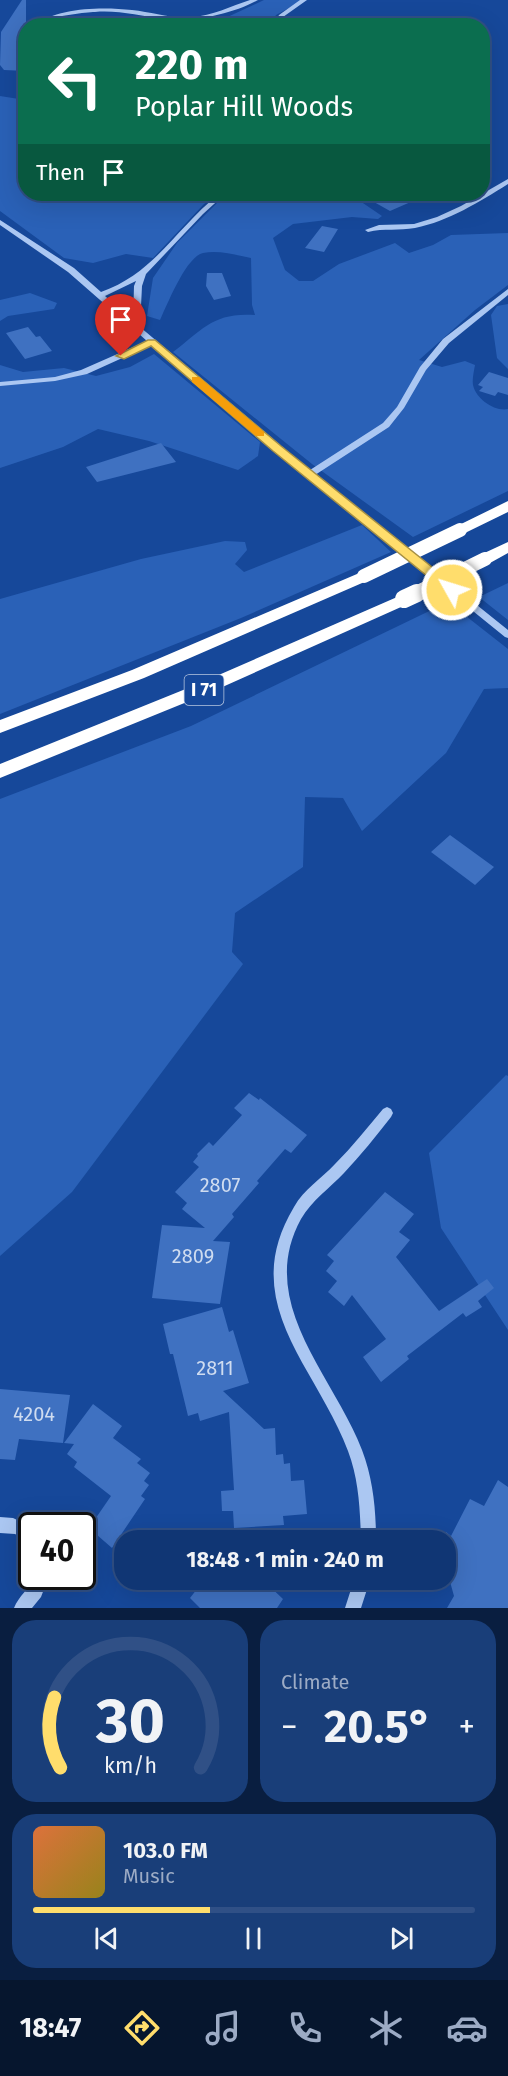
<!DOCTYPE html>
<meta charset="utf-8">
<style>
:root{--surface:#103674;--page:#193e79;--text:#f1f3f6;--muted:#9cabc5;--line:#305086;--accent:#ffdd6c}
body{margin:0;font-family:"Fira Sans",sans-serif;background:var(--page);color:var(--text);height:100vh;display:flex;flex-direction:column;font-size:22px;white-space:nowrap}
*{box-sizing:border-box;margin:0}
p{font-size:20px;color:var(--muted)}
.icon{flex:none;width:33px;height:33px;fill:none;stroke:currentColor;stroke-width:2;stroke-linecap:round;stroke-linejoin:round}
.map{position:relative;height:1608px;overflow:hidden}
.panel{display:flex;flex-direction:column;gap:12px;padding:12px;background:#091e40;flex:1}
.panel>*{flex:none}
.hud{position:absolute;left:18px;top:18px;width:472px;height:183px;border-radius:24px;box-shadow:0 6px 24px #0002,0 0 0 2px var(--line);background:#0b6e4f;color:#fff;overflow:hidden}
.speed{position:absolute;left:18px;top:1512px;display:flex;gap:12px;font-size:30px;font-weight:700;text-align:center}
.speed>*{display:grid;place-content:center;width:78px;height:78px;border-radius:50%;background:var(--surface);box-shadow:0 6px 24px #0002,0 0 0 2px var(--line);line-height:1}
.speed .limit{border:3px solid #111;border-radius:9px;background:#fff;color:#111}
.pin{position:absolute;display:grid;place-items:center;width:51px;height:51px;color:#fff;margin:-62px -26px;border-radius:50% 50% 50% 0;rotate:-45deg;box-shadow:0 0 6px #0007}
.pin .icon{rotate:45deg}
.me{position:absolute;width:66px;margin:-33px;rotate:309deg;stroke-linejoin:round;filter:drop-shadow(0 0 4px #0008)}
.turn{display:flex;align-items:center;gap:21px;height:126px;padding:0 18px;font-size:27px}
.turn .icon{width:78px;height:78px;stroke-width:2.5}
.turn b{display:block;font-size:42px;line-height:51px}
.then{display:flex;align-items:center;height:57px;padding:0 18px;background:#0003;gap:12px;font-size:22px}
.big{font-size:45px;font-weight:700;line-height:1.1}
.panel .card{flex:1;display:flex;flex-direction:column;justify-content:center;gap:9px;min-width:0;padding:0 21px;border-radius:24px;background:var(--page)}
.panel .dial{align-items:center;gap:0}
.dial svg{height:156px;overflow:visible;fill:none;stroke:var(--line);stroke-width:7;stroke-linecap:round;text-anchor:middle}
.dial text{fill:var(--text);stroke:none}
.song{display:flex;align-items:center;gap:18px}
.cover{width:72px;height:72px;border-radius:9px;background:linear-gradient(135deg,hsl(20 70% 55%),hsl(50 70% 35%))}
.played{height:6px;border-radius:3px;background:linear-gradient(90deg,var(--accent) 40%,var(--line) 40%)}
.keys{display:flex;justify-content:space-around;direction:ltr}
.heat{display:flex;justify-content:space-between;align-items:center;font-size:33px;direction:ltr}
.panel .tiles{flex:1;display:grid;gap:12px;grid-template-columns:1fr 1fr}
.card:last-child{grid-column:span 2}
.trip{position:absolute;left:114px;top:1530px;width:342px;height:60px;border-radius:24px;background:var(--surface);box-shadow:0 6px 24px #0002,0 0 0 2px var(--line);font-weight:700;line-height:60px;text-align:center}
.menu{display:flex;height:96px;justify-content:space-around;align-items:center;background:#06162e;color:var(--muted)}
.menu .icon{width:42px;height:42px}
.menu .on{color:var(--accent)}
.menu b{font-size:27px;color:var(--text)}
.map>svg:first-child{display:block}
.green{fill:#2a61b7}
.building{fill:#3f71c1}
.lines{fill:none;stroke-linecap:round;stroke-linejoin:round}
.minor{fill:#abc7f2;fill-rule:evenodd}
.highway{fill:#fff;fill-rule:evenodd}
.highway-bridge-far1{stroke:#fff;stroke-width:14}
.highway-bridge{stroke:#fff;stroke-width:18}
.route{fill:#ffdd6c;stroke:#a69046;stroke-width:1.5}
.slow{fill:#f59e0b}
.labels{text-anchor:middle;stroke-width:4.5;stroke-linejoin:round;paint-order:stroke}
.shield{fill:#16489a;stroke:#b9c8e1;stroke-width:1.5}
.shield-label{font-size:18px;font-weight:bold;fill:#fff}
.near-number-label{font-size:20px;fill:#cfdcf0}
</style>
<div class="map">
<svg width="508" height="1608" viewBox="0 0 508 1608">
<rect width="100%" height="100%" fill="#16489a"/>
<path class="green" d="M264,0h40l-28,15 -6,10 -51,1 2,-6z
M25,95l1,99h193l-15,10 -51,54 -27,-4 -33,9 -29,-5 -64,-47v-115l19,3z
M230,194h137l-7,7 22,15 -4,3 -26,-2 -59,7 -20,14 12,32 14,11h14l26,-17 56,-21 14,10 24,-8 18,-10 57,-2v52l-33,25 -56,50 23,7 23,-6 10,4c-1,6 -3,14 -2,20 3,14 22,27 35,24v82l-95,46 -101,-73 -139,-112c30,-23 41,-40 82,-37l-3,-10 -1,-47c-15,-3 -32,-8 -48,-5 -17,4 -35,50 -43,67l-13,-4 6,-38 24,-35 44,-44z
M30,293l27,10 -3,6 -46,7 -8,5v-21z
M508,304v65l-11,-11 -6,-43 6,-9z
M154,354l106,88 -2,14 -20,14 -89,-29 -51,-12 -35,18 -63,21v-103l23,7 41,-4 32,8 34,-9z
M362,525l29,27 -150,66 -241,96v-115l141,-40 84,-18 20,1 2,8 -12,14 9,8z
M508,583v37l-29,-23z
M448,602l60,47v39l-24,1 -38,64 -84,78 -19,-33 -38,-1 -2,70 -68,46 -3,39 11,12 -171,228 -72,64v-457l191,-73z
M506,1075l2,1v254l-67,-102 -12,-75z"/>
<path class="building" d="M22,0h4v71l-22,-1 -4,-5 1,-33z
M393,194h36l-39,17 -16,-9z
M322,226l16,3 -14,23 -19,-4z
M207,273h15l9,23 -17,4 -8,-14z
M28,327l8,10 4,-1 12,15 -27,8 -19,-26z
M489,372l19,6v17l-10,-3 -3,4 -16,-5 4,-4 -5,-2z
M161,443l15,19 -79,20 -11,-15z
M450,835l44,32 -19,18 -44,-33z
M249,1093l10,7 1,-2 47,37 -16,18 -6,-4 -28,32 2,2 -27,31 2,3 -21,24 17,1 -10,62 -68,-6 10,-73 43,3 -23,-19 5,-6 -12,-11 24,-25 -6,-5 5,-6 -1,-2 12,-12 4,4 29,-31 -8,-7z
M385,1192l29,22 -15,18 11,8 -14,17 43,54 48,-32 7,9 -16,13 4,6 -16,10 -3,-4 -56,43 2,3 -28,23 -18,-25 23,-18 -34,-44 -8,11 -16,-14 9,-11 -11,-10 8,-10 -7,-6z
M222,1307l7,25 4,-2 16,53 -26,8 41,38 11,-1 1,27 7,-1 1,10 6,-1 1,18 13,-1 3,34 -24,2 1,9 -50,3 -1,-17h-11l-1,-20 13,-1 -5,-78 -29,9 -2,-8 -10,3 -15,-62h-3l-7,-30z
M0,1389l70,6 -7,48 -44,-4 -4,21 -15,-1z
M93,1404l29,22 -9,12 28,21 -4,4 13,10 -6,8 5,4 -8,11 4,3 -33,49 -23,-20 22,-32 -37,-29 3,-5 -10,-8 7,-10 -10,-1z
M498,1480l10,7v121h-61l7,-12 -5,-18 -3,-3v-43l5,4 19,-37 14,7z
M204,1580h59l20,19 -6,9h-77l-10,-10z"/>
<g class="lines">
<path class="minor" d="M250,0h8c-25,14 -66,23 -94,19 -23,-3 -46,-9 -69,-7 -10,0 -36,4 -46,7 -6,3 -9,7 -16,7 25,-19 69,-19 99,-16 20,2 39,9 60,7 20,-1 39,-11 58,-17z
M300,0h7l-24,17 -5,9h-5l6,-11z
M508,179v5c-29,18 -59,37 -93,44 -16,3 -31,0 -47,4l-3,-2 14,-5 35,-1 23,-7 24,-11z
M219,194h6l-22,20 -57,60 -4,12 -2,41 170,143 73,-47 14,-16 23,-40 23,-28 65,-50v6l-59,48 -23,27 -22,38 -15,19 -74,48 193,155v8l-3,-1 -231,-187 -123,-105 -64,29 -32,7 -55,5v-4l55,-5 26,-7 66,-29 -79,-69 -68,-47v-5l74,48 27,24c54,-19 75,-64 118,-98zM136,281l-2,5 -1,35 -28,-25z
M387,1107l4,2 2,4 -2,4c-15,19 -30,38 -47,56 -14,15 -32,27 -43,46 -46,84 33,157 61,231 11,29 14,59 14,90h-15c-1,-30 -2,-60 -13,-89 -31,-84 -112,-148 -54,-244 10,-18 27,-28 41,-43 17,-17 32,-36 48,-55z
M0,1517l13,1 19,9v16l-17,-9 -15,-1z
M33,1576h16l-8,21 -9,11h-18c5,-13 15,-17 19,-32z
M354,1580h16l-9,28h-16z"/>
<path class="highway" d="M508,501v11l-43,21 -5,2 -7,-5 2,-3z
M508,542v11l-18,10h-10l-3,-4 3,-4z
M364,571l8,5 -3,4 -225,98 -144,55v-13l132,-50z
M404,594l6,1 2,4 -2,4 -201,90 -209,85v-14l198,-80z"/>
<path class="highway-bridge-far1" d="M364,576l96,-46
M414,594l71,-35"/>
<path class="highway-bridge" d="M404,599l13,-6"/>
</g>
<path class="route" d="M148,340h7l126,106 176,141v6h-9l-175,-142 -122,-105 -27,13 -8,-3z"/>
<path class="slow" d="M192,377h7l65,55v4h-8l-64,-54z"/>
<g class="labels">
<rect class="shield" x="184.5" y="675" width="39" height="30" rx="4.5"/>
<g class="shield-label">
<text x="204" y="696">I 71</text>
</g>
<g class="near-number-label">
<text x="220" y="1192">2807</text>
<text x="193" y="1263">2809</text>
<text x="215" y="1375">2811</text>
<text x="34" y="1421">4204</text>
</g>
</g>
</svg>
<div class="speed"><div class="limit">40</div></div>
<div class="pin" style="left:121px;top:356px;background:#d93025"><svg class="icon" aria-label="arrive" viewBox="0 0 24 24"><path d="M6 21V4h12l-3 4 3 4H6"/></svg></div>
<svg class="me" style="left:452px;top:590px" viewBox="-20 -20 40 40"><circle r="17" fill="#ffdd6c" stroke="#fff" stroke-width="3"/><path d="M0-11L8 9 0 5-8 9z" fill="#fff"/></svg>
<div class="trip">18:48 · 1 min · 240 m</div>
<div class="hud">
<div class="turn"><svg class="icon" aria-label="left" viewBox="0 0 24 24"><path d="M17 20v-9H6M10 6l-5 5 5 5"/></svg><div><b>220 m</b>Poplar Hill Woods</div></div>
<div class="then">Then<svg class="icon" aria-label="arrive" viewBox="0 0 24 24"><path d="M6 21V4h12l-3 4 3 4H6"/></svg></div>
</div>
</div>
<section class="panel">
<div class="tiles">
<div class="card dial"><svg viewBox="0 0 100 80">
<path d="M14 69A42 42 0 1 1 86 69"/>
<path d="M14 69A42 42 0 0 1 11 33" stroke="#ffdd6c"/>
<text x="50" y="56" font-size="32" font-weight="700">30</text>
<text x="50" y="72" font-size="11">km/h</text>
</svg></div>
<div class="card"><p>Climate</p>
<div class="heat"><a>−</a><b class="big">20.5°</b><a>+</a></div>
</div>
<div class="card">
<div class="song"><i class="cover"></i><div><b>103.0 FM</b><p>Music</p></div></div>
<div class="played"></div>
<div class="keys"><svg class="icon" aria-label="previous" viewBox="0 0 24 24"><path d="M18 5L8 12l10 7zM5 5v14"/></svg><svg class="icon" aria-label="pause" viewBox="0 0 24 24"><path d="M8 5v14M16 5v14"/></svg><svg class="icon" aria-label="next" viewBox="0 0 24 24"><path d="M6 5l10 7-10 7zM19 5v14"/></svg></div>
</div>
</div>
</section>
<nav class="menu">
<b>18:47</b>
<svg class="icon on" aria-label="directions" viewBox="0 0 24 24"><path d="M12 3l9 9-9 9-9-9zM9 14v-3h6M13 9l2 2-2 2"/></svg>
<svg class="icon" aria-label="music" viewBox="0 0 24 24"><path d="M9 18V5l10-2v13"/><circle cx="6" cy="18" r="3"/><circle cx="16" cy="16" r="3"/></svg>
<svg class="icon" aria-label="phone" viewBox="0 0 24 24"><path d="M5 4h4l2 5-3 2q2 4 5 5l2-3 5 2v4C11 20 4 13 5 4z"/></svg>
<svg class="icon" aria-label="climate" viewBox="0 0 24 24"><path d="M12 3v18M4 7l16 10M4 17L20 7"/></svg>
<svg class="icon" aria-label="car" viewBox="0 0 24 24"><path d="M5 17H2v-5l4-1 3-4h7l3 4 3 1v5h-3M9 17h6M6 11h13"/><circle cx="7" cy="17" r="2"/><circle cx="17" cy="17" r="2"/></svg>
</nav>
